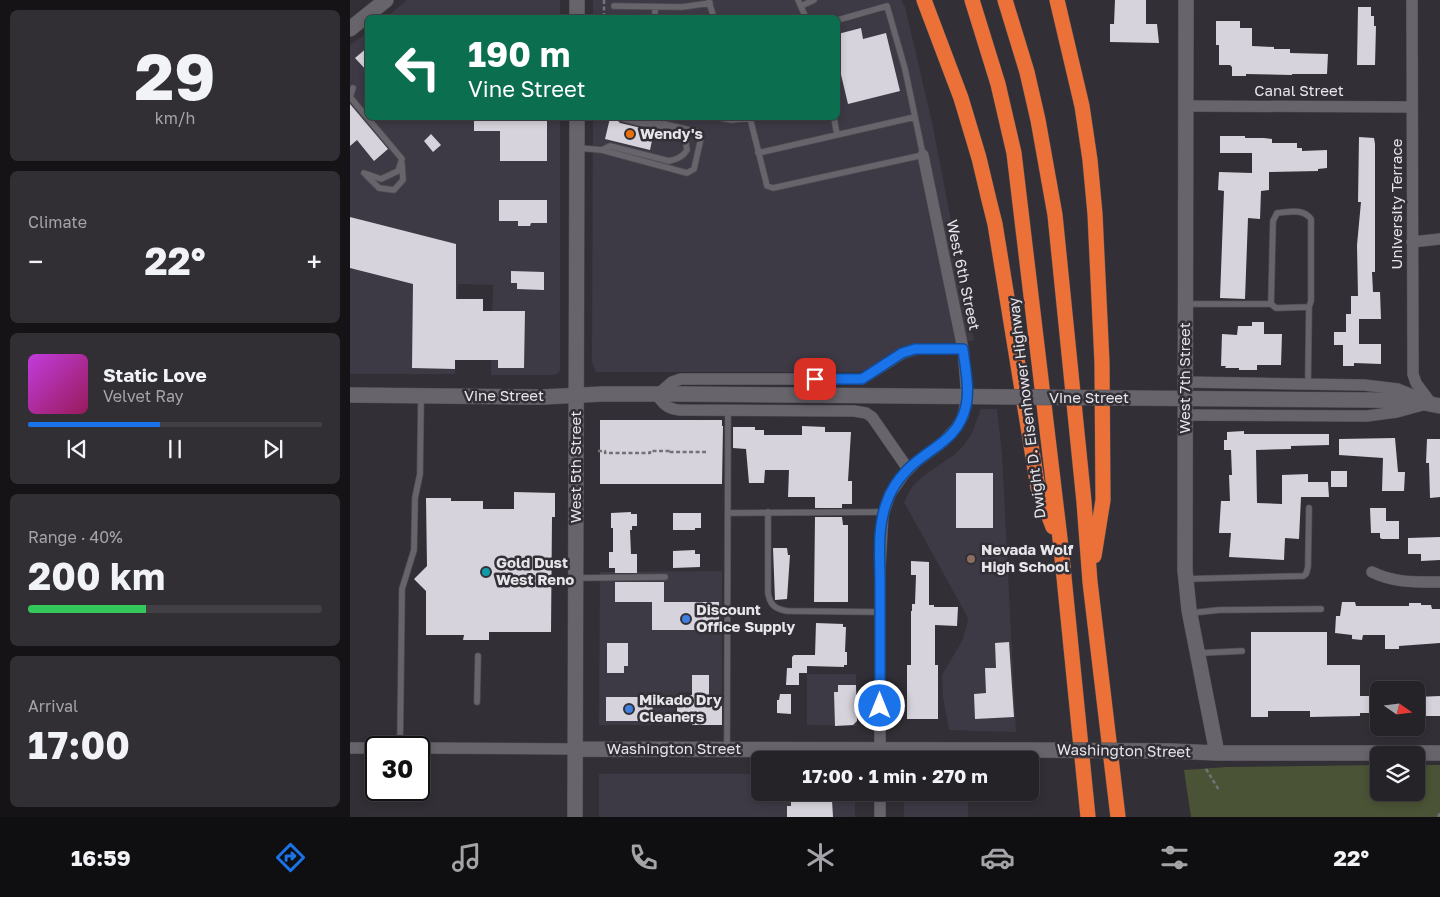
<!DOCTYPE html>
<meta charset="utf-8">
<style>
:root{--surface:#262328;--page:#322f34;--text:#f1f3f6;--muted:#a4a4a8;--line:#424045;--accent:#1a73e8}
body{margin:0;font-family:"Golos Text",sans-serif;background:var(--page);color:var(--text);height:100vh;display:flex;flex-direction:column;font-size:19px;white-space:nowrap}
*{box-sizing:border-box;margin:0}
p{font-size:16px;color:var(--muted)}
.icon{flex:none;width:28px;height:28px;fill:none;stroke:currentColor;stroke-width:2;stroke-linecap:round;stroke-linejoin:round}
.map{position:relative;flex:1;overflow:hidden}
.sheet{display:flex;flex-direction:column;gap:10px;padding:10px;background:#151316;width:350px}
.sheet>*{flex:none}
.top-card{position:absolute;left:15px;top:15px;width:475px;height:105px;border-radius:8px;box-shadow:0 2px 8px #0003,0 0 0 1px var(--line);background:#0b6e4f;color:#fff;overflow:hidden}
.needle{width:32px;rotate:104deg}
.buttons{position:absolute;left:1020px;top:681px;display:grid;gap:10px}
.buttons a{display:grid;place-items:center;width:55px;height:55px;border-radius:8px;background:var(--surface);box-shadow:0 2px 8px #0003,0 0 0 1px var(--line);font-size:25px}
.speed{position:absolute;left:15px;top:736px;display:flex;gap:10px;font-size:25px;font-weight:700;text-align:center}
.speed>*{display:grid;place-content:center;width:65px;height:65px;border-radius:50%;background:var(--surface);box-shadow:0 2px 8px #0003,0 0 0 1px var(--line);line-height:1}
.speed .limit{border:2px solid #111;border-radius:8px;background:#fff;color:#111}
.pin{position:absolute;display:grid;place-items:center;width:42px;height:42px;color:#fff;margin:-21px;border-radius:10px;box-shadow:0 2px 8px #0006}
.me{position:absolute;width:55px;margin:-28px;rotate:0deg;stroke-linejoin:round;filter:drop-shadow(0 0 4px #0008)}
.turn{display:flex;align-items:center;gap:18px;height:105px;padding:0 20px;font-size:22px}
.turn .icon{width:65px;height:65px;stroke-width:2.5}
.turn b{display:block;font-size:35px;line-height:42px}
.big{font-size:38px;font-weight:700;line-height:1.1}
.sheet .widget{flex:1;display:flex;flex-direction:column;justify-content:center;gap:8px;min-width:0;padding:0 18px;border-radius:8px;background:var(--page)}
.sheet .dial{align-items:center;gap:0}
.dial b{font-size:65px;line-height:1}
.song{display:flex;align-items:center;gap:15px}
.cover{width:60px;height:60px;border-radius:8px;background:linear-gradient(135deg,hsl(290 70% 55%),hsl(330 70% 35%))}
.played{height:5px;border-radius:2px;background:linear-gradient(90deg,var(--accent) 45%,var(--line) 45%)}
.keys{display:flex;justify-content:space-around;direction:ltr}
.heat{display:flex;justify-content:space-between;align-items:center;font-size:28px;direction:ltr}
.charge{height:8px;border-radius:4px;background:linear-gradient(90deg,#34c759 40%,var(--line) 0)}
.trip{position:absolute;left:401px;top:751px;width:288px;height:50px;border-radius:8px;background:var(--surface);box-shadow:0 2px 8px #0003,0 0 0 1px var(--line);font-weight:700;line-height:50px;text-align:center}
.menu{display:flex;height:80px;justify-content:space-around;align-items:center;background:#0f0e10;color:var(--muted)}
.menu .icon{width:35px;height:35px}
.menu .selected{color:var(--accent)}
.menu b{font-size:22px;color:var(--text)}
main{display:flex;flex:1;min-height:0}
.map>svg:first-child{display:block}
.built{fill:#3e3a45}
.green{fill:#4a5335}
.building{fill:#d6d3dc}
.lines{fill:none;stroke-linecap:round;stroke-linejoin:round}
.service-casing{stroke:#4f4d52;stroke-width:7}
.minor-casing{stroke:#4f4d52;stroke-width:12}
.tertiary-casing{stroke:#4f4d52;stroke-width:16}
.secondary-casing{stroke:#4f4d52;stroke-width:16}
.motorway-casing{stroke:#4f4d52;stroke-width:16}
.path{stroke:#747278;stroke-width:2.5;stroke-dasharray:4 2.5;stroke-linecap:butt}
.service{stroke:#68646c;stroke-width:5.5}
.minor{stroke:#68646c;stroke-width:11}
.tertiary{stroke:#68646c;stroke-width:15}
.secondary{stroke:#68646c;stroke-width:15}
.motorway{stroke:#ec7138;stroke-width:15}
.tertiary-bridge-casing{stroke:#4f4d52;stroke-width:16;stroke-linecap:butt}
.tertiary-bridge{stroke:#68646c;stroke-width:15}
.route-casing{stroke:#114b97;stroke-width:12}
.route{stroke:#1a73e8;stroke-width:9}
.food-dot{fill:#e8710a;stroke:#322f36;stroke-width:2}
.education-dot{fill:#8d6e63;stroke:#322f36;stroke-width:2}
.culture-dot{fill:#0f9aa8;stroke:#322f36;stroke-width:2}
.shop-dot{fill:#3f7fe0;stroke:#322f36;stroke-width:2}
.labels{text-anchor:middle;stroke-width:5;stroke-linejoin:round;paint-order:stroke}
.street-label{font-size:15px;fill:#e6e5e9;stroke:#322f36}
.poi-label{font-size:15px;font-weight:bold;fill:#e6e5e9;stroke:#322f36;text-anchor:start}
</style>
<main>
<section class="sheet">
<div class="widget dial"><b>29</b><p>km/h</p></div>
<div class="widget"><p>Climate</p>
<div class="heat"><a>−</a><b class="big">22°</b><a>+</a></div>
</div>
<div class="widget">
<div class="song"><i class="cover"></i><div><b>Static Love</b><p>Velvet Ray</p></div></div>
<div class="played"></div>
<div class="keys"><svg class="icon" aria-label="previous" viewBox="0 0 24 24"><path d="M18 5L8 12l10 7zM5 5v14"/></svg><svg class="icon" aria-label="pause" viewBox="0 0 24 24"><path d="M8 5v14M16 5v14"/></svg><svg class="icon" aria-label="next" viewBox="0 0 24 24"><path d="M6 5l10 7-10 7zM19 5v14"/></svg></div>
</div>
<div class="widget"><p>Range · 40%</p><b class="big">200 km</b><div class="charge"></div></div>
<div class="widget"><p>Arrival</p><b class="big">17:00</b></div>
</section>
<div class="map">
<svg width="1090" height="817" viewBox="0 0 1090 817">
<rect width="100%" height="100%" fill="#322f36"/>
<path class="built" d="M57,0h153v17h-173z
M243,0h308l4,7 27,115 42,218 -116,32h-262l-4,-10 1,-244h245v-100l-245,-1z
M17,33l1,85h192v252l-3,4 -5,1h-61l2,-90 -35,-1 -3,90h-105v-329z
M631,409h16l5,45 14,278 -67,-2 -6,-33 -1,-22 20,-34 6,-20 -1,-5 -63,-114 8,-15 10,-10 32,-22 10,-10 8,-12z
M372,571v154h-30v-33l-13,1 -4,3v29h-76l1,-153z
M457,674h49l1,52 -50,-1z
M249,774h161v18l95,1v24h-256z
M554,793h64v24h-64z"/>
<path class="green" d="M1029,765v27h37v-27h24v52h-249l-7,-47 43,-3z"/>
<path class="building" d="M765,0h31v24h11l2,19 -49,-1v-18h4z
M1008,7h13v9h3v10h2l-1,39h-18z
M866,21h24v7h12v18l22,1v2h16v4l38,1 -1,20h-35v1l-46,-1v2h-14v-9l-2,-2h-11v-20h-3z
M511,28l2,11 23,-6 14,58 -52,13 -10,-42v-28z
M18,47v25l-13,-14z
M0,104l38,45 -14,12 -17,-21 -7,6z
M124,118h73v43h-47v-30h-26z
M260,118l6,1 4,4 34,8 -4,19 -45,-11z
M81,134l10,11 -8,7 -9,-11z
M870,136h25v2h19l8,1v4h25v5h5v3l25,-1v18l-9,1v2l-49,1v18l-8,1 -1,28 -12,-1 -3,81 -25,-1 4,-107 -6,-1 1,-18 33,1v-20h-32z
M1009,137l15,1 1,6v128h-3l1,20h7l1,27h-22v25h22v20l-27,-1v3h-11v-21h-9v-13h12v-18h5v-18h7l-1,-51 4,-43h-3z
M149,200h48v23h-16l-1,3h-12v-5h-19z
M0,217l106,27v55h27v12h42l-1,57h-26v-8h-43v9l-43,-1 1,-84 -63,-16z
M161,271l33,1v18l-27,-1v-6h-6z
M902,322h12v12h18l-1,31h-24v5h-18v-2h-14l1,-2h-5l1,-32 15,1 1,-9h14z
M250,420h122v6h1l-1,58h-122z
M452,426l23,1v5h26l-3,49h4v23h-10v4h-27v-11h-27l1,-27h-24l-1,13h-15l-3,-34 -13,-1v-21h22v3h9v5h38z
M894,431v3h85v11l-38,1v3l-35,1 1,53 25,1v-29l26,-1v8h20l1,15h-28l-2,42 -14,-1 -1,22 -55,-3 2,-24h-12l2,-32h9l-1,-26h3l-1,-25h-7v-10h3v-8z
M1045,438l3,34h7l-1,19h-22l1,-33 -44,-3v-16z
M1077,439h13v58l-10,1 -1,-35h-3z
M981,471h16v16h-16z
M606,473h37v55h-37z
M164,492l41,1v24h-3l-1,115h-62v8h-26l1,-5h-38v-44l-12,-12 13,-13 -1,-68h25v3h32v8h31z
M1020,508h16v13h13v18h-17l-2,-1v-5h-9z
M281,512v2h6v12h-5v4h-2l1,24h6v19h-22v-5h-6v-16h4v-24h-2v-15z
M323,513h28v15h-6v2h-22z
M465,517h27l1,8h5v77h-34z
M1090,537v23l-19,1v-7h-13v-16z
M423,548h14l1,7h2l-3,44 -12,1z
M345,550v4h5v13l-27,1v-17z
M561,561l18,1v43h5v2h24l-1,19 -22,-1v40h3v54h-31v-54h4v-54h1v-7h3l1,-29h-5z
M265,582h49v20h55v28h-67v-28h-37z
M992,602h13l1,4h53v-3h12v2h10l1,4h8v34l-41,3v3h-14v-14h-22l-1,5 -10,-1v-4l-17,-2 1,-17h4z
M466,623l27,1v3h3l-1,25h2v13h-3v2l-37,-1v7h-8v12h-13l1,-17h5v-11l2,-2h21z
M901,632h76v33h33v31h19v17h-19v3l-50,1v-6h-42v6h-17z
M659,642l5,75 -39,2 -1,-25 12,-1 -1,-25h11l-1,-25z
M257,643h21v23h-4v7h-17z
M342,675h17v31h13v19h-30v-7h-15v-23h15z
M488,685h18l1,36 -4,4 -18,1 -1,-34h4z
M430,694h11v20l-14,-1v-13h2z
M1090,696v20h-18v-2h-6v-17z
M256,697h47l-1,24h-46z
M459,792h12v3h9v5h2l1,17h-46v-11h4v-6h14v-3h4z"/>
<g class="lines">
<g class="service-casing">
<path id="service" d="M448,0l8,18
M359,2l5,16
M264,6l68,1 28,-4
M451,6l13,-6
M305,18v-11
M3,88l-3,9 52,62 -4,12 -17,8 -17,-6
M371,118l10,2 20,-2
M400,118l17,68 6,2 150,-33 -18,-86 -18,-63 -49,14
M484,118l3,17
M229,148l23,2 85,23 7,-4 7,-31 -3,-6 -59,-14
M252,150l8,-4 59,15c8,-2 14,-4 18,-11l-2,-13 -10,-5 -54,-14
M408,153l157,-36
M16,175l13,13 15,2 9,-10 -1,-16
M838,304h83l5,4 33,-1
M921,304l2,-83 4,-8c12,-1 26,-5 34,6v82l-2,6 -1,77
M418,512v81c2,12 7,16 19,18l93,1
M378,513l156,-1
M226,578l89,-1
M836,579l117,-3 3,-2 2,-7 1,-59
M841,613l28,-3 102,-1
M850,653l42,-2
M127,702l1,-46
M50,748l2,-159 12,-39 1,-52 5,-24 1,-78
M377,748l1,-338"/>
</g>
<g class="minor-casing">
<path id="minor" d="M1062,0l1,374 3,9 15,20
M836,106l226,1
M1062,242l28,-3
M835,382l179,3 34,4 27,11
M835,415l182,1 30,-4 29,-8
M558,469l-36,-52 -6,-4 -12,-2 -174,-1c-12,-1 -16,-5 -23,-15l15,-13 9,-3h181l41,-26 12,-4h48
M1022,572c22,11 44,10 68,10
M0,748h26
M69,748l156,1
M530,760v-193l3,-52 7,-21 14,-20 12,-12 27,-20 14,-15 6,-11 4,-19 -4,-48 -40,-194
M530,817v-25"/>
</g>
<g class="tertiary-casing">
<path id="tertiary" d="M227,0v18
M836,0l-1,570 4,40 28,143
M0,395l193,2 59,-3h76
M1019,400l45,1 26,5
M225,749l454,1
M821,751l46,2h223
M225,817l2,-699"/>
</g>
<g class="secondary-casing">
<path id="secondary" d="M0,29l36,-29"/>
</g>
<g class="motorway-casing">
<path id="motorway" d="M574,0l37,98 18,60 10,42 6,24 43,264 15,39
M622,0l26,84 16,69 47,394 27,270
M655,0l22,72 11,48 17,95 29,287 6,80 28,235
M707,0l25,106 8,54 5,54 7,149 1,137 -9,56"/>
</g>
<path class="path" d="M254,0v18
M248,451h7v2h45v-2h20l-1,1h37
M856,769l13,21
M1088,817l2,-4"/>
<use href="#service" class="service"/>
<use href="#minor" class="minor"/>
<use href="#tertiary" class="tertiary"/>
<use href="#secondary" class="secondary"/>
<use href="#motorway" class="motorway"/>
<g class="tertiary-bridge-casing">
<path id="tertiary-bridge" d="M328,394l691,6
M679,750l142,1"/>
</g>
<use href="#tertiary-bridge" class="tertiary-bridge"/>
</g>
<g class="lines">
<g class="route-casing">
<path id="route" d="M465,379h47l40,-26 13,-4h48c2,18 7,39 3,57 -8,35 -36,41 -58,63 -10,10 -18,22 -22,35 -9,25 -6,54 -6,80 0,40 0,81 0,122"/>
</g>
<use href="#route" class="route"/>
</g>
<circle class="food-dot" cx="280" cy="134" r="5"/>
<circle class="education-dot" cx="621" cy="559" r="5"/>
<circle class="culture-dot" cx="136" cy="572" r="5"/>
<g class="shop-dot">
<circle cx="336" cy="619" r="5"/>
<circle cx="279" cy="709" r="5"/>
</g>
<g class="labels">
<g class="street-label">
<text x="949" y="96">Canal Street</text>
<text transform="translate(1047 204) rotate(-90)" y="5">University Terrace</text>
<text transform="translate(613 275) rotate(78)" y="5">West 6th Street</text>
<text transform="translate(835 378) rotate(-90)" y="5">West 7th Street</text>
<text x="154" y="401">Vine Street</text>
<text x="739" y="403">Vine Street</text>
<text transform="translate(677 408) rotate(-97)" y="5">Dwight D. Eisenhower Highway</text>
<text transform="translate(226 467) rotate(-90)" y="5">West 5th Street</text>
<text x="324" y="754">Washington Street</text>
<text transform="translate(774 751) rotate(1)" y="5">Washington Street</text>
</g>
<g class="poi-label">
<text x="290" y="139">Wendy's</text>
<text x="631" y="555">Nevada Wolf<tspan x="631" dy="17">High School</tspan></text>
<text x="146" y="568">Gold Dust<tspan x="146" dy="17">West Reno</tspan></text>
<text x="346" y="615">Discount<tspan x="346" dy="17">Office Supply</tspan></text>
<text x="289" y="705">Mikado Dry<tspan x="289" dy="17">Cleaners</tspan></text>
</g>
</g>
</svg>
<div class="buttons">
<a><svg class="needle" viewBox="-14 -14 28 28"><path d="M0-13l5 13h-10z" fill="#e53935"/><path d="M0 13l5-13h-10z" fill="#a4a4a8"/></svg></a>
<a><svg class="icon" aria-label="layers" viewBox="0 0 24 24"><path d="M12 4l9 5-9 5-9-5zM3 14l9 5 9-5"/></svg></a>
</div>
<div class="speed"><div class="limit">30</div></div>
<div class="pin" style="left:465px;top:379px;background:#d93025"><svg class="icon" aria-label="arrive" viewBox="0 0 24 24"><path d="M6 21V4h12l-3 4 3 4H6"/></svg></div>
<svg class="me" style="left:530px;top:706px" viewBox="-20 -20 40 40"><circle r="17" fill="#1a73e8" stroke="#fff" stroke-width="3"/><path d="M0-11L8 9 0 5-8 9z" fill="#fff"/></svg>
<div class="trip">17:00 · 1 min · 270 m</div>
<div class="top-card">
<div class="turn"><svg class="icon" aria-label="left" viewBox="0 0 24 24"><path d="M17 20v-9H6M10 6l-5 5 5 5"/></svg><div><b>190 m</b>Vine Street</div></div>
</div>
</div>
</main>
<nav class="menu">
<b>16:59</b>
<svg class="icon selected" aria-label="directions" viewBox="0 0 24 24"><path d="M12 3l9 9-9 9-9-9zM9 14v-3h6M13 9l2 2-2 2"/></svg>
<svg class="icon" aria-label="music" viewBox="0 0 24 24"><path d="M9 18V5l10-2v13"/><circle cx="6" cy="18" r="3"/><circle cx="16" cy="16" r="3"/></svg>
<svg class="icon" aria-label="phone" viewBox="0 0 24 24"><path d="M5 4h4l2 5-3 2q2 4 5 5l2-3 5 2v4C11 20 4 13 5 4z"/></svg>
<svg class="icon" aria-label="climate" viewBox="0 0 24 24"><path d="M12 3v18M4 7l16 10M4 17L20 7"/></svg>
<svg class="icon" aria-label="car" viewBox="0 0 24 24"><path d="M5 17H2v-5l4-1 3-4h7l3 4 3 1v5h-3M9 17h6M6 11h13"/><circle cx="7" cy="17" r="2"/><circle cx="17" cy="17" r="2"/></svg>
<svg class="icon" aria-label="filters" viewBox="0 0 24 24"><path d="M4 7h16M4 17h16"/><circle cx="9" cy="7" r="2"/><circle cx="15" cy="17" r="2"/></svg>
<b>22°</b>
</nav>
